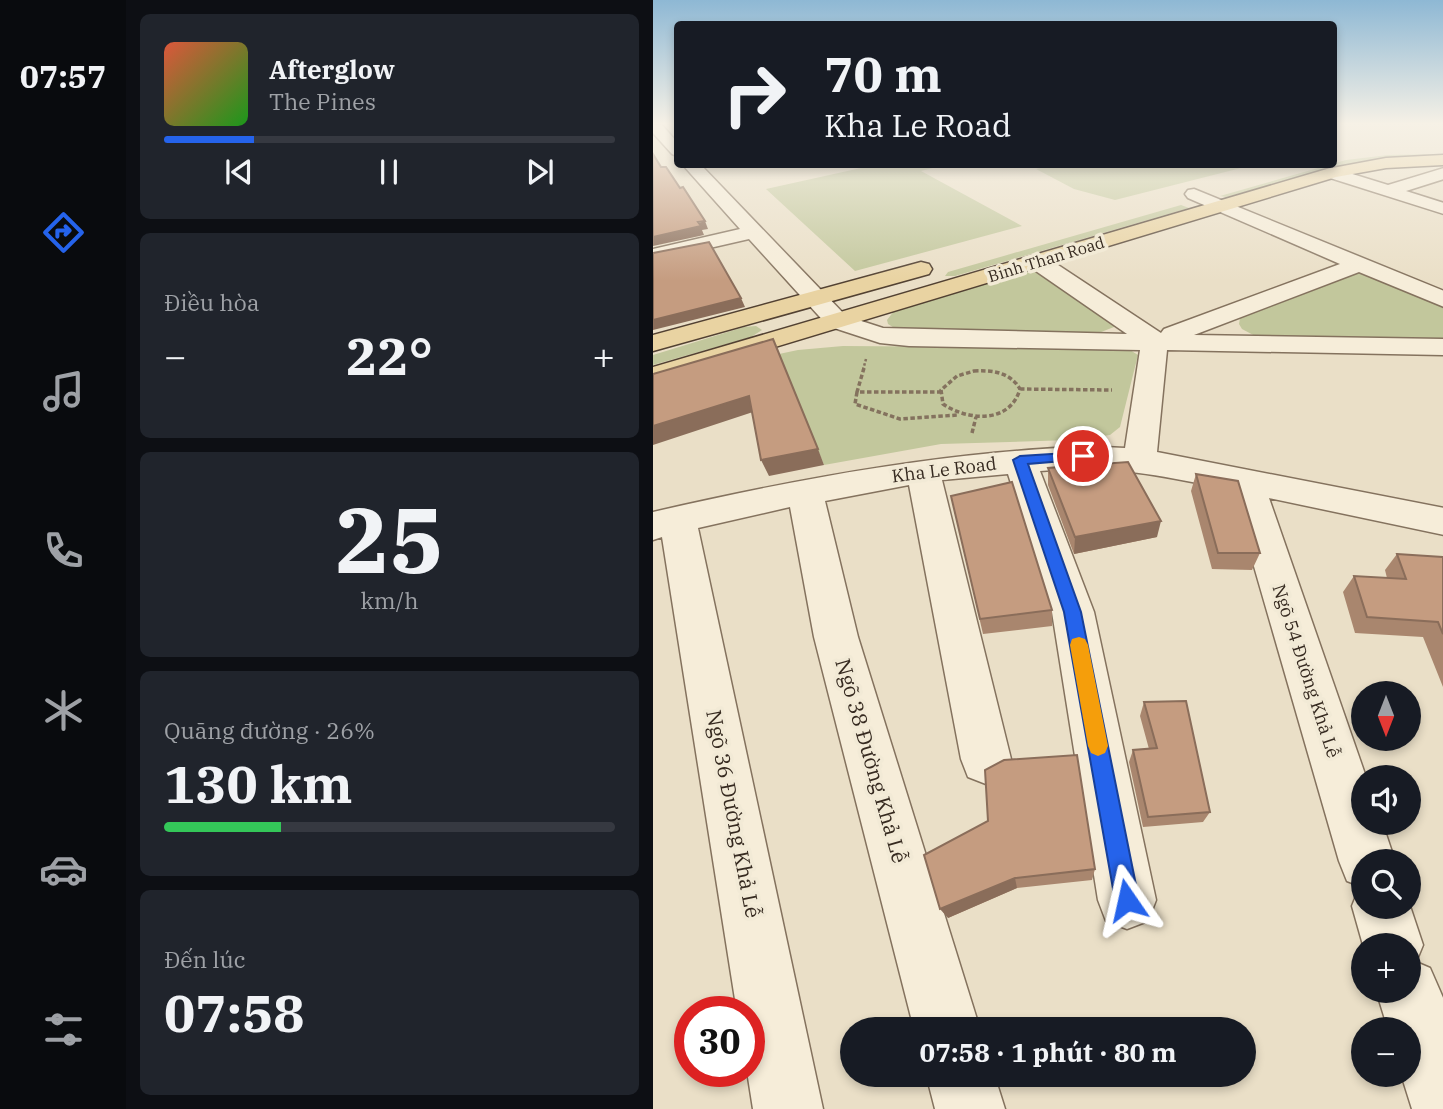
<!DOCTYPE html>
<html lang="vi">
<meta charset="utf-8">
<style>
:root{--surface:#171b24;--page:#20242c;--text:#f1f3f6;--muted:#9ea1a6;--line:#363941;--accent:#2563eb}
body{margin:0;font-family:"IBM Plex Serif",serif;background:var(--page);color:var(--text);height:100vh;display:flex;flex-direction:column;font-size:26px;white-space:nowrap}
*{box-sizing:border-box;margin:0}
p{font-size:23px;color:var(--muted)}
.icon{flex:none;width:38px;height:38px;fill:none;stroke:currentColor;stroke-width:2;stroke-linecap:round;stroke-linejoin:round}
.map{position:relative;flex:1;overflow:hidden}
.sheet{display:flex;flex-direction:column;gap:14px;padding:14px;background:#0d0f14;width:527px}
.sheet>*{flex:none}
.top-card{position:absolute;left:21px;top:21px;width:663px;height:147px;border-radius:7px;box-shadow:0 4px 10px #0003;background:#171b24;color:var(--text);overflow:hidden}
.needle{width:46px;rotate:180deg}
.controls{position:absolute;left:698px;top:681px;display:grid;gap:14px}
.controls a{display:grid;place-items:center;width:70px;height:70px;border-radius:50%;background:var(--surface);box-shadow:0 4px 10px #0003;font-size:35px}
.speed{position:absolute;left:21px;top:996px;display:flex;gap:14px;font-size:35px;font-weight:700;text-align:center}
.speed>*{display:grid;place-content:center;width:91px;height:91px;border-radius:50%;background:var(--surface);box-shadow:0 4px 10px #0003;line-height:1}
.speed .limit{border:10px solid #d22;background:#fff;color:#111}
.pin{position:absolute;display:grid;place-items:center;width:60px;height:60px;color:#fff;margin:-30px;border:4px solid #fff;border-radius:50%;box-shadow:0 2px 7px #0007}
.me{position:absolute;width:77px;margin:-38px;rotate:349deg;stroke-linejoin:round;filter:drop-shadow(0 0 5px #0008)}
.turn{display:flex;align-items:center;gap:24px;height:147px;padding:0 35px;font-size:32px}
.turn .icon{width:91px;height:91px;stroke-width:2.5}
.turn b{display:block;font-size:49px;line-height:60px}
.big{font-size:52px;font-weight:700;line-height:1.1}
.sheet .card{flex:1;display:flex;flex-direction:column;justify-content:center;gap:10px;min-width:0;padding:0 24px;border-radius:10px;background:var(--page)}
.sheet .dial{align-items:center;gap:0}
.dial b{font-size:91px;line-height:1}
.song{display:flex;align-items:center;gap:21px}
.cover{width:84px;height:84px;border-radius:10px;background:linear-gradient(135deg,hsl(10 70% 55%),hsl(120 70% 35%))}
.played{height:7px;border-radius:4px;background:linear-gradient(90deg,var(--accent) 20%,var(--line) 20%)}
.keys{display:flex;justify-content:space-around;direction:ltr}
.heat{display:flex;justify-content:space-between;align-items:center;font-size:38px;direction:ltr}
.charge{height:10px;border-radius:5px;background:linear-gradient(90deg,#34c759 26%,var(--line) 0)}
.trip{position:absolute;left:187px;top:1017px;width:416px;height:70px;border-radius:35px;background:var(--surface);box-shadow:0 4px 10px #0003;font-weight:700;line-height:70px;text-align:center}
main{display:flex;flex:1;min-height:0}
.dock{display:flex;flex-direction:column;width:126px;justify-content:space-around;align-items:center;background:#090b0e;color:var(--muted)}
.dock .icon{width:49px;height:49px}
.dock .on{color:var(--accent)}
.dock b{font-size:32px;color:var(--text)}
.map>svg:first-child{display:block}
.green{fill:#c2c79c}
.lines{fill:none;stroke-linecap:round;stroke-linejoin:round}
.minor-casing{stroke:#84725e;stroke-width:3}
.major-casing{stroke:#524132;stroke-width:3}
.path-far1{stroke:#84725e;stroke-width:2.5;stroke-dasharray:2.5 2;stroke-linecap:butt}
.path{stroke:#84725e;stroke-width:3.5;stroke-dasharray:4.5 2.5;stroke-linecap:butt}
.minor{fill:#f6edd9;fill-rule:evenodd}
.major{fill:#e9d3a2;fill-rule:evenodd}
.wall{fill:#a9866e}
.shaded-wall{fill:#8a6d5a}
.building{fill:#c59c80;stroke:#8a6d5a;stroke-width:2}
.route{fill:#2563eb;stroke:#184099;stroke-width:2}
.slow{fill:#f59e0b}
.labels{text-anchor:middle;stroke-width:7;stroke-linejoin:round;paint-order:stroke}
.far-street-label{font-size:16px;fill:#362a20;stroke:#f2ead6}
.street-label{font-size:18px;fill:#362a20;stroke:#f2ead6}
.near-street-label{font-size:21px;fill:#362a20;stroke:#f2ead6}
</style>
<main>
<nav class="dock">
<b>07:57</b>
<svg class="icon on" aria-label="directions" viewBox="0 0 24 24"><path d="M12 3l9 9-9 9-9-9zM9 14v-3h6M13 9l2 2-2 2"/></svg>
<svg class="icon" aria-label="music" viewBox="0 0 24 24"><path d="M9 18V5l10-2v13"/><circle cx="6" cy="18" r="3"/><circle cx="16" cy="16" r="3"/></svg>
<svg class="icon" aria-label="phone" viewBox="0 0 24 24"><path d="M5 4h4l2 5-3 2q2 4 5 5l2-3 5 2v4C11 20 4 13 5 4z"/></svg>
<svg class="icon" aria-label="climate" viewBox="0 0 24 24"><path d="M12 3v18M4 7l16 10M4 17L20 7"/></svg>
<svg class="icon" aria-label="car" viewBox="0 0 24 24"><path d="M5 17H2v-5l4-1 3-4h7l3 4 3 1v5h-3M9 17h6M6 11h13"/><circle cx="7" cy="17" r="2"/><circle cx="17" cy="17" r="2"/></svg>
<svg class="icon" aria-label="filters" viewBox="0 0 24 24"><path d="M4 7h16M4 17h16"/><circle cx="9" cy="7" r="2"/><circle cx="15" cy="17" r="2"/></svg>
</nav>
<section class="sheet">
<div class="card">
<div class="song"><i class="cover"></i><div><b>Afterglow</b><p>The Pines</p></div></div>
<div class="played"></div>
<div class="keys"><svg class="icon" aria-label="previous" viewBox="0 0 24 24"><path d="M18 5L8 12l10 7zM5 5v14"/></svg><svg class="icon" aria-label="pause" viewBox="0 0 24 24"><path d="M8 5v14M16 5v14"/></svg><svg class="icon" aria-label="next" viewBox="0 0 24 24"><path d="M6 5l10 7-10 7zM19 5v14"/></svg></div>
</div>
<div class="card"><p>Điều hòa</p>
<div class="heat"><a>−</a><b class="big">22°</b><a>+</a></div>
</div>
<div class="card dial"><b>25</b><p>km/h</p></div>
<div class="card"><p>Quãng đường · 26%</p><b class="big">130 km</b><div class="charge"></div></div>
<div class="card"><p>Đến lúc</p><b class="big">07:58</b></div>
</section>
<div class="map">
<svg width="791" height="1109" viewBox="0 0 791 1109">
<rect width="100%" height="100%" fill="#eadfc7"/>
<path class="green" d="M790,154v2c-83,1 -139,20 -217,41l-6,-1 126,-36 42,-5z
M205,165h86l-23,6 101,55 -167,45 -89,-82 95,-21z
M398,165l180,-1 10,4 -126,32 -41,-11 -38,-20z
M528,205l8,3 -234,68h-10l3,-4z
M707,270l83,31v39l-186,-3 -15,-8 -3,-5 1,-6 110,-46z
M369,271l15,1 78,49 -1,6 -18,7 -200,-5 -8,-5 -1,-4 7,-9z
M103,326l6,4 -11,7 -98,28v-10l91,-28z
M190,346l271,2 16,2 8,5 -18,72 -10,8 -39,5 -130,4 -117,21 -45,-111 19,-4z"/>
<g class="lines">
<g class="minor-casing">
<path id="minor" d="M0,125h9l15,17v14l-5,-2 -19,-21z
M29,164h18l146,152 37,12 244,6 -97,-67 -3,-5 3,-5h16l115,76 3,-4 176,-65 -152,-66 -3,-4 3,-4 6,-1 250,102v16l-85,-35 -165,63 250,4v16l-277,-5 -10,102 287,56v27l-175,-37 97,279h-3v45h19l13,39h-32v45h46v-3l14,42 -7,17 14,6 14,32v109h-32l-11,-35h8v-45h-21l-12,-39h33v-45h-46v2v-2l-11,-39 8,-20 -13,-5 -8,-20 -107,-371c-70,-14 -120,-26 -192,-19l54,141 62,288 -8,21 -21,8 -21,-8 -8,-21 -46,-288 -44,-138 -66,6 69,279 -7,18 -18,7 -18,-7 -7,-18 -52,-274 -84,16 33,136 122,392h-66l-100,-392 -24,-130 -92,21 125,581h-70l-6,-38h2v-59h-12l-75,-475 -9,3v-28c113,-26 225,-48 340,-59 44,-4 87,-8 132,-5l15,-98 -231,-4 -29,-3 -52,-17 -79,-87 -96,22v-12l87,-20z
M680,168l55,17 56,-17v11l-38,12 38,12v11l-117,-37 -2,-4 2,-4z
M273,1074h68l11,35h-70z"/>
</g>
<g class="major-casing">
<path id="major" d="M791,155v10l-58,3 -50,9 -683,207v-17l674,-198 59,-11z
M268,262l8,2 3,5 -3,5 -276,77v-16z"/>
</g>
<path class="path-far1" d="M210,370l3,-11"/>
<path class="path" d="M211,368l-7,24h84
M321,371c18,-1 36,1 46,18 -10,35 -52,32 -77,15l-2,-14 16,-14z
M367,389l92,1
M204,392l-2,12 45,15 58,-4
M319,433l4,-16"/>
<use href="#minor" class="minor"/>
<use href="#major" class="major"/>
</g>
<path class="wall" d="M395,468l109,69 -83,17 -26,-69z
M543,474l64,79 -8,17 -40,-1 -21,-78z
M298,496l101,114v16l-69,8z
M744,554l46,3v130l-20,-50 -68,-4 -12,-41 11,-16 33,2 -2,-8z
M491,702l66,110 -7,10 -60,5 -14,-65 4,-12 16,-1 -9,-33z
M335,821l107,48 -3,11 -75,8 -69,30z"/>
<path class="shaded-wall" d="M52,221l3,8 -6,1 2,5 -51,11v-9z
M88,298l4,9 -92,23v-10z
M96,396l7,15 -103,34v-19z
M165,449l6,16 -55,11 -8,-16z
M508,521l-4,16 -83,17 1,-17z
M362,878l2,10 -69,30 -8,-9z"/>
<path class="building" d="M0,154l8,13h5l14,21 3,-1 22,34 -7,1 3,4 -48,11z
M56,242l32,56 -88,22v-67z
M120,339l45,110 -57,11 -12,-64 -96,30v-52z
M475,462l33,59 -86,16 -27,-69z
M543,474l42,7 22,72h-42z
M359,482l40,128 -72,9 -29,-123z
M744,554l46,3v77l-5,-12 -71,-5 -13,-41 52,3z
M533,701l24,111 -62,5 -15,-67 24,-2 -13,-46z
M424,755l18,114 -80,9 -75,31 -16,-54 64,-34 -3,-51 19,-10z"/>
<linearGradient id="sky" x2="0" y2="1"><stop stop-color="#8eb8d4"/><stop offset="0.44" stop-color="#f6f1e6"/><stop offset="1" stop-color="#f6f1e6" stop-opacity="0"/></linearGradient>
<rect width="791" height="281" fill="url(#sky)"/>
<path class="route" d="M430,452l6,4 -2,3 -59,5 53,148 58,288 -4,9 -8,3 -9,-3 -3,-9 -51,-288 -51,-152 7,-4z"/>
<path class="slow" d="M426,637l6,2 3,6 20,101 -3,7 -7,3 -7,-3 -3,-7 -18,-101 2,-6z"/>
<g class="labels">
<g class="far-street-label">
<text transform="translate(393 259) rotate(-17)" y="6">Binh Than Road</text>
</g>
<g class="street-label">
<text transform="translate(291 470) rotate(-7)" y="6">Kha Le Road</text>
<text transform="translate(653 671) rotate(72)" y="6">Ngõ 54 Đường Khả Lễ</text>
</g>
<g class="near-street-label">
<text transform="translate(218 761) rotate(74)" y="7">Ngõ 38 Đường Khả Lễ</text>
<text transform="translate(80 814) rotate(79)" y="7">Ngõ 36 Đường Khả Lễ</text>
</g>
</g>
</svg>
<div class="controls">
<a><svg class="needle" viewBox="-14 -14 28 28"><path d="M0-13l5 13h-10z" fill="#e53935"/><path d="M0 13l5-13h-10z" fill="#9ea1a6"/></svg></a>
<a><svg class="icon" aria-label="sound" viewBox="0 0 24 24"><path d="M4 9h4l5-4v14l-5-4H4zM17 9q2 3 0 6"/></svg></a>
<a><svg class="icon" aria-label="search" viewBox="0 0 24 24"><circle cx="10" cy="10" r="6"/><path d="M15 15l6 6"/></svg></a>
<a>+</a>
<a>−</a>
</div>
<div class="speed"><div class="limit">30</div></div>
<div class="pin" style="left:430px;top:456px;background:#d93025"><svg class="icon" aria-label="arrive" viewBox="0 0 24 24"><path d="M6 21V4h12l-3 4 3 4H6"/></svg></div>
<svg class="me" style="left:474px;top:900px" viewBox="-20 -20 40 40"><path d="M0-17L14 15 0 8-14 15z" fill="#2563eb" stroke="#fff" stroke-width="4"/></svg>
<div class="trip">07:58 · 1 phút · 80 m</div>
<div class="top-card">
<div class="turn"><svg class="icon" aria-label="right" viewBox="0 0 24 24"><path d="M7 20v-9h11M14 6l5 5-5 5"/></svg><div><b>70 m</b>Kha Le Road</div></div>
</div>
</div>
</main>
